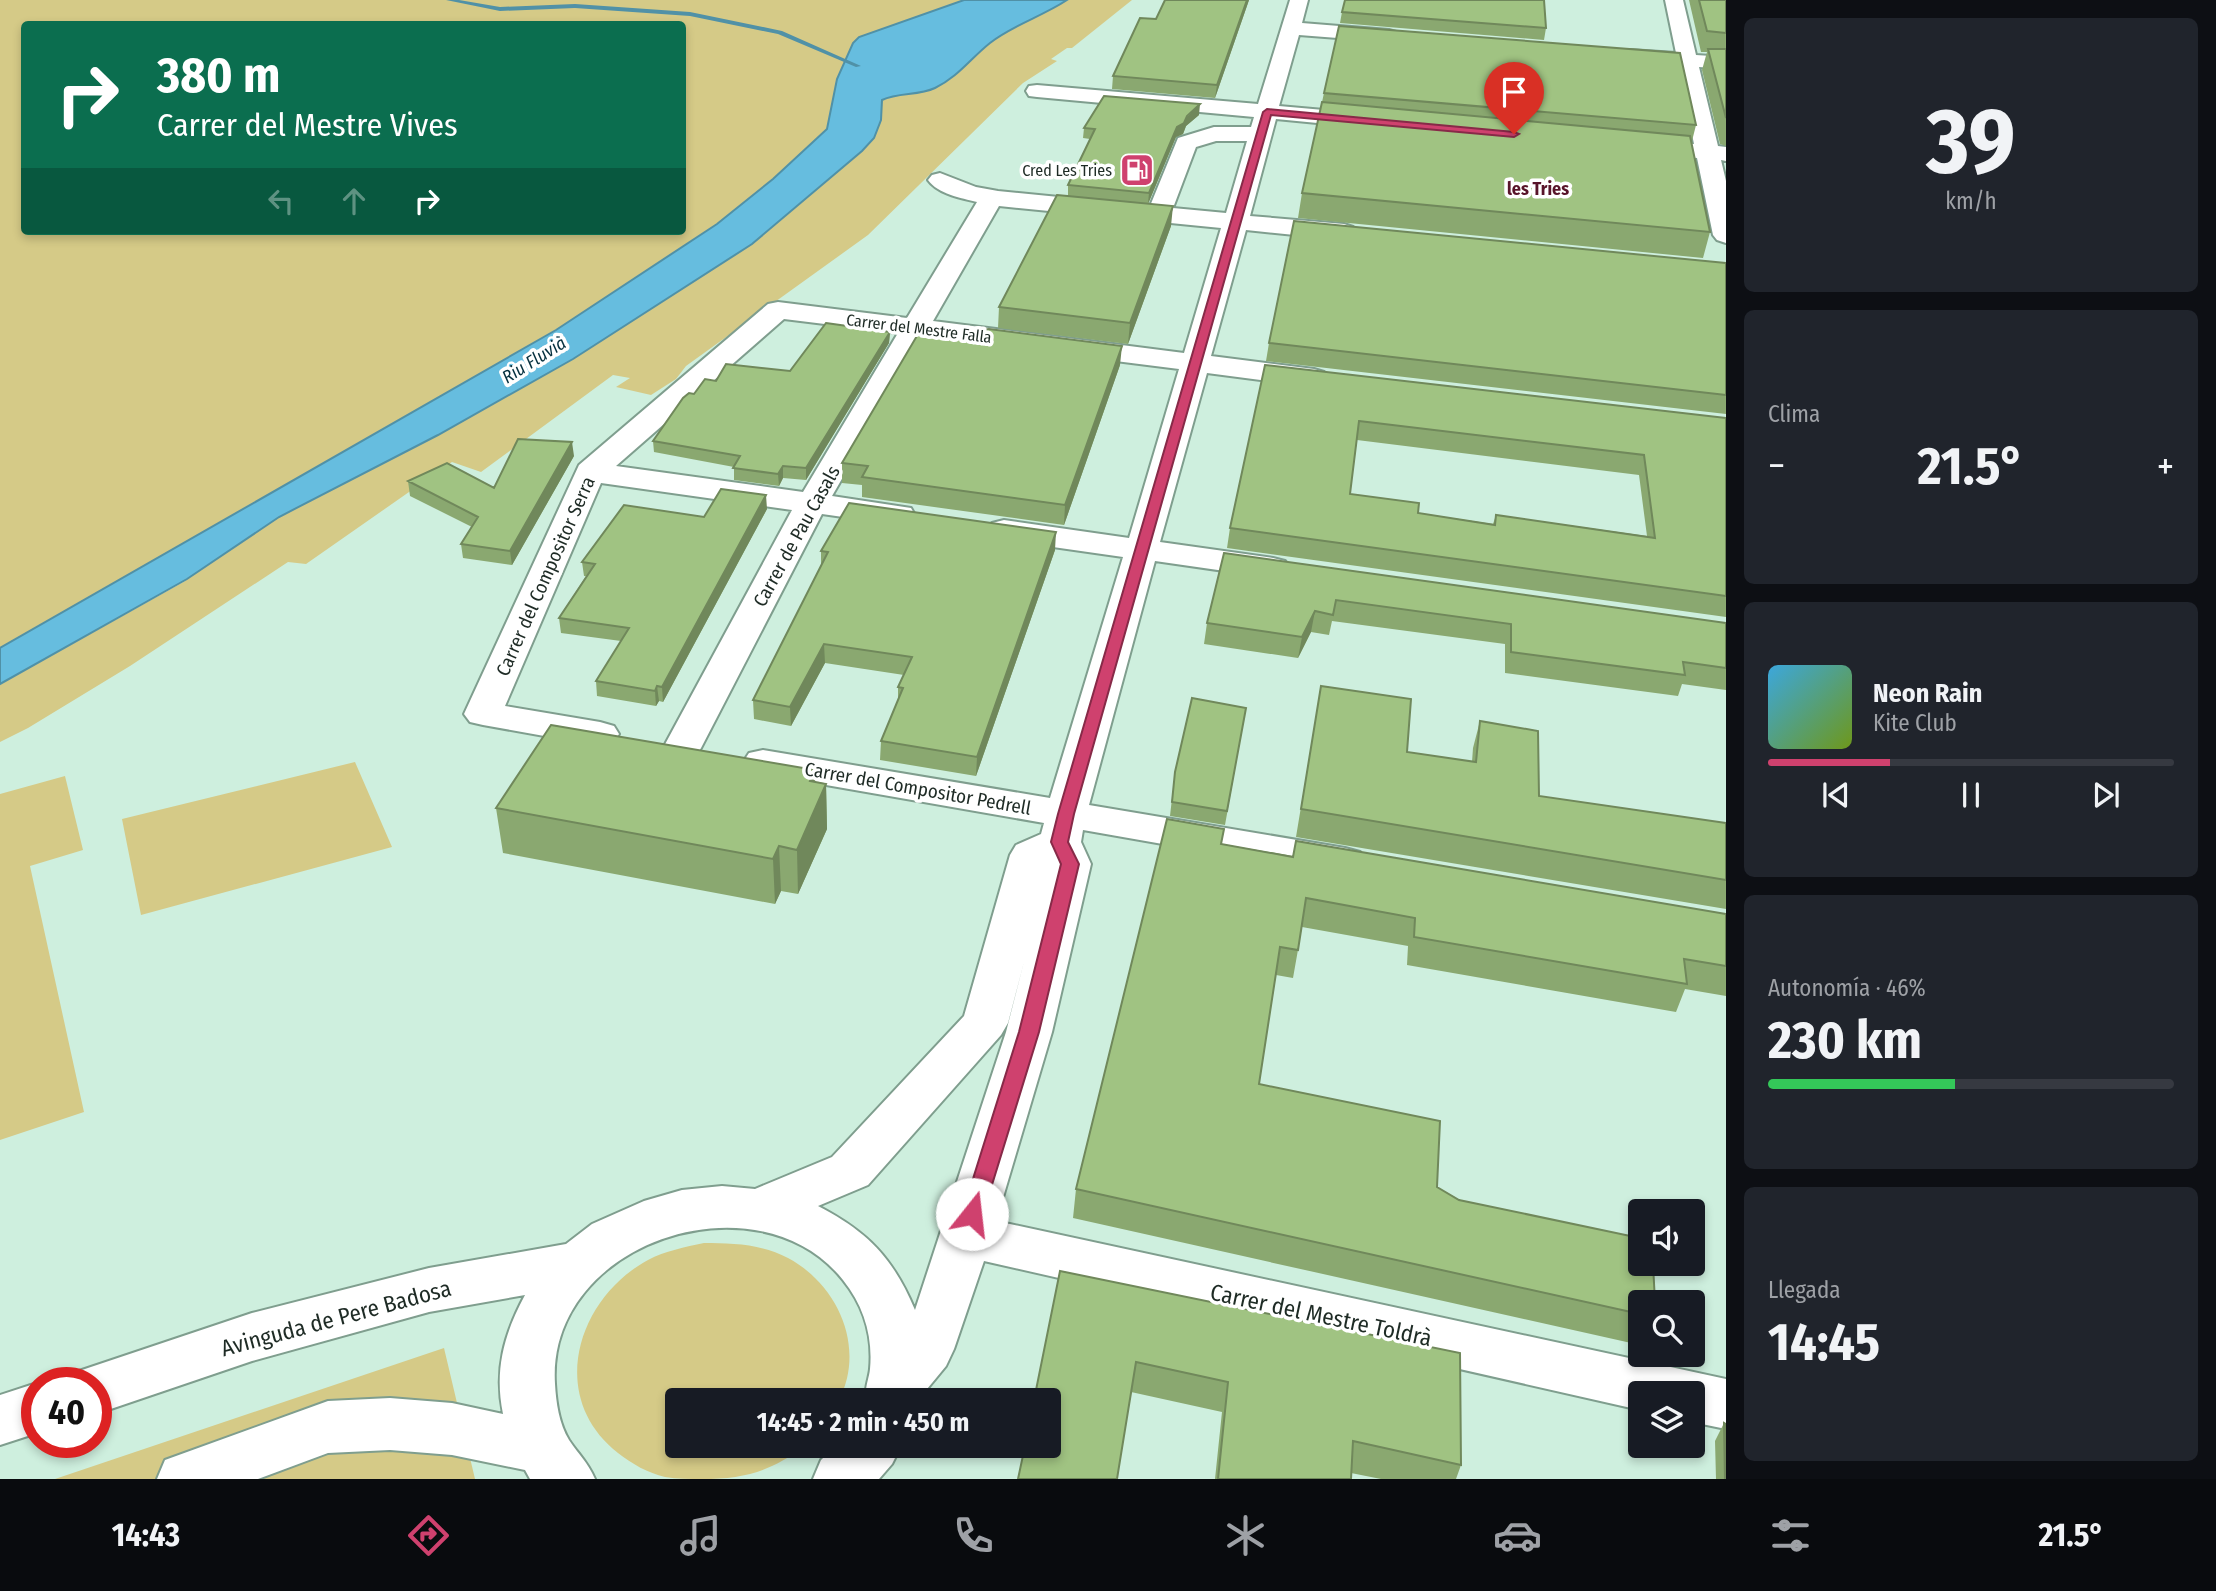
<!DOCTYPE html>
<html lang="es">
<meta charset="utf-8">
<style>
:root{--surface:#171b24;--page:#20242c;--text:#f1f3f6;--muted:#9ea1a6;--line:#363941;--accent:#cf416e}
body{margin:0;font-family:"Fira Sans Condensed",sans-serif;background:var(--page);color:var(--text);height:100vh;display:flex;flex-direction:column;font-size:26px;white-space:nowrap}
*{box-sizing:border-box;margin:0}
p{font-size:23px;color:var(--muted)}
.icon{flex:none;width:38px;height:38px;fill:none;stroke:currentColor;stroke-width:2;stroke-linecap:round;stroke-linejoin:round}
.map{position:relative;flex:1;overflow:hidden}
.drawer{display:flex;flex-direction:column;gap:18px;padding:18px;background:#0d0f14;width:490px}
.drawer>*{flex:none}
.top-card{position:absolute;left:21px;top:21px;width:665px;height:214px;border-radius:7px;box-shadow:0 4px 10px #0003;background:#0b6e4f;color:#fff;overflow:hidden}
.controls{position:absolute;left:1628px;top:1199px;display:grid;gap:14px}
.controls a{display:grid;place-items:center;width:77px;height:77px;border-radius:7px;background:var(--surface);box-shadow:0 4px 10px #0003;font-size:35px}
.speed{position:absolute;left:21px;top:1367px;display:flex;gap:14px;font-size:35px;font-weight:700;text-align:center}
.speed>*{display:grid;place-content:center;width:91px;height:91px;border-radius:50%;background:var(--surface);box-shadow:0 4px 10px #0003;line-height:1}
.speed .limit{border:10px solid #d22;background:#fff;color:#111}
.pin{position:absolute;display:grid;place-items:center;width:60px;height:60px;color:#fff;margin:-72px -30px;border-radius:50% 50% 50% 0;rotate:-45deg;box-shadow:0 0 7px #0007}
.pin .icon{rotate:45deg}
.me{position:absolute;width:77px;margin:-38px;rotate:16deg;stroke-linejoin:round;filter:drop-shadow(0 0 5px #0008)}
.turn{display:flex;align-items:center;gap:24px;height:147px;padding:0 21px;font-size:32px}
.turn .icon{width:91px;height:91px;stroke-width:2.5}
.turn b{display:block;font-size:49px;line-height:60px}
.lanes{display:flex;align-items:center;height:66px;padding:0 21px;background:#0003;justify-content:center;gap:35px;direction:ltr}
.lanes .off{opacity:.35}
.big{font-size:52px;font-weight:700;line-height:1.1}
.drawer .card{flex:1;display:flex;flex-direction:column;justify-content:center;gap:10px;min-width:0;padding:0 24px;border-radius:10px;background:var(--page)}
.drawer .dial{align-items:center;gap:0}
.dial b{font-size:91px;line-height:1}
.song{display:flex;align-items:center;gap:21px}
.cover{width:84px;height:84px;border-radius:10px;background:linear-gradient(135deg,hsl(200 70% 55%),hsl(80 70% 35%))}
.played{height:7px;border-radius:4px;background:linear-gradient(90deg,var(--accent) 30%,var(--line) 30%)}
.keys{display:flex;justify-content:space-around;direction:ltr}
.heat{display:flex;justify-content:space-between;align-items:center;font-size:38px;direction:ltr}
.charge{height:10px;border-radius:5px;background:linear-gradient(90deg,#34c759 46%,var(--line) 0)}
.trip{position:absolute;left:665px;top:1388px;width:396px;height:70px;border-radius:7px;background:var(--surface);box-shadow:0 4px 10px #0003;font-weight:700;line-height:70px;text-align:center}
.tab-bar{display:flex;height:112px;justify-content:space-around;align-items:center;background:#090b0e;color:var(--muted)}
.tab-bar .icon{width:49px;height:49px}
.tab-bar .active{color:var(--accent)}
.tab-bar b{font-size:32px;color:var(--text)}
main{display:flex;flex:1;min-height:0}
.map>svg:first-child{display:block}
.green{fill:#d5ca87;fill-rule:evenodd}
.water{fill:#66bddf;stroke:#5091a7;stroke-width:2}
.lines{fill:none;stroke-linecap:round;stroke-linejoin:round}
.stream{fill:#5091a7;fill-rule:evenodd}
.minor-casing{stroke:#7f9e8e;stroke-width:4}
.minor{fill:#fff;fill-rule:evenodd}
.wall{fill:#8aa870;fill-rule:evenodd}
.shaded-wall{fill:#70885b}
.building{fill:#a0c382;stroke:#70885b;stroke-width:2;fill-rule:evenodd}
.route{fill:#cf416e;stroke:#872a48;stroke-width:2}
.labels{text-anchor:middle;stroke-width:7;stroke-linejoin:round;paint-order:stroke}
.far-poi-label{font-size:16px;fill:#1e2b25;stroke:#fff;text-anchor:end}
.far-street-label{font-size:16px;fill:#1e2b25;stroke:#fff}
.far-neighbourhood-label{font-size:18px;font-weight:bold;fill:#58142a;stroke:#fff}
.far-water-label{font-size:18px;font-style:italic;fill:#05303e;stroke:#fff}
.street-label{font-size:19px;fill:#1e2b25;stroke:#fff}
.near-street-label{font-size:23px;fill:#1e2b25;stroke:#fff}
</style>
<main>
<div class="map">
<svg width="1726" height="1479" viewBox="0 0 1726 1479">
<rect width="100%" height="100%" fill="#ceefde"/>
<path class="green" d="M0,0h1132l-60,48h-5l-16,11 6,2 -34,22 -155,152 -182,131 -10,13 -25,16 -35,-8 14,-9 -17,-3 -132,97 -29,-10 -146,102 -18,-2 -158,104 -102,62 -28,14v-58l187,-104 -187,86zM24,24h658v207h-658z
M355,762l37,85 -251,68 -19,-96z
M65,776l18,74 -53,16 54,246 -84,28v-346z
M704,1243c28,0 58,1 84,15 50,27 78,89 51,142h-162v46h128c-34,25 -60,33 -103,33 -12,0 -25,0 -37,-2 -17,-4 -33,-13 -47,-24 -71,-55 -42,-154 30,-193 17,-9 37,-13 56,-17z
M444,1348l31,131h-420z"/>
<path class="water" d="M964,0h103c-24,16 -54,25 -77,43 -19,15 -32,34 -55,45 -17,8 -36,4 -53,12l-1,20 -7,18 -12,13 -110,93 -179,115 -135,76 -159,82 -92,62 -187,105v-36l556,-318 161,-106 56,-45 54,-50 10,-50 16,-36 6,-6z"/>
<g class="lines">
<path class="stream" d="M446,0h13l41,7 75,-3 115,8 92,19 79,35 -5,1 -78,-33 -88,-18 -115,-8 -75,3z"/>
<g class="minor-casing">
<path id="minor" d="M1290,0h18l-6,23 87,7 7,2 3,4 -3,4 -7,2 -90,-7 -20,71 90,8 8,2 3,5 -3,5 -8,2 -93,-9 -26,97 94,8 9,3 4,5 -4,5 -9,3 -98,-10 -35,126 103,13 10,3 4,6 -4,6 -10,3 -107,-14 -47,169 113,16 12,3 5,7 -5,7 -12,3 -118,-17 -66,244 256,43 15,4 6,10 -6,10 -15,4 -262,-46 -2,12 10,22 -39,168 -56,189 730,158v50l-34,-7v-29h-52v17l-656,-149 -30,88 -8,17 -28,34h-50c-5,-10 1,-20 2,-31 3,-32 -6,-63 -27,-89 -85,-107 -297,-38 -288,104 1,18 4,40 14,56 10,15 18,21 26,39h-65l-5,-9 -73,-15 -62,-5 -62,3 -70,26h-101l8,-19 163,-59 62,-3 62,5 51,11c-9,-44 1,-80 22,-119l-96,17 -177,49 -156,53v-32h-25l5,-10 176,-59 177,-45 137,-24 26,-20 52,-23 38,-11 40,-4 33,3 77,-32 132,-141 46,-161 6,-10 25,-11 3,-11 -281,-49 -14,-3 -6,-9 6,-9 14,-3 287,48 73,-241 -119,-17 -12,-3 -4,-7 4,-7 12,-3 125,18 50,-169 -255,-32 -92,159 79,12 4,7 -4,7 -12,3 -77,-11 -121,234 -5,8 -14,4 -14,-4 -5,-8 129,-238 -191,-27 -96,223 95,16 14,4 5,8 -5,8 -14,4 -117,-21 -13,-3 -6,-8 115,-249 189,-161 10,-2 129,16 70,-116c-16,-4 -39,-8 -49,-22l4,-5 8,-2 36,14 22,4 152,15 28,-68 36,-11h37l3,-10 -217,-20 -8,-1 -3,-5 3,-5 8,-1 221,19zM1216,141h31l-21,72 -53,-5 23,-61zM999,206l222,22 -37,125 -251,-32zM784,319l114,14 -95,159 -187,-26zM1025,958l-19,74 -91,278c-22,-52 -47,-78 -97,-104l50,-21 133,-150 7,-12z
M1665,0h18l13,55 30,2v12l-27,-2 19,79 8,1v14l-5,-1 5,21v62l-9,-3 -4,-5 -16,-77 -55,-5 -8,-2 -3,-5 3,-5 8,-2 52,5 -16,-78 -48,-4 -7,-2 -3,-4 3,-4 7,-2 46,3z
M37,1383v50l-37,12v-50z
M835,1446h66l-9,18 -13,15h-66l8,-19z"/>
</g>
<use href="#minor" class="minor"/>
</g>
<path class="wall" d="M1165,0h84l-34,98 -103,-9 1,-13 43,-57z
M1689,0h37v146l-6,-2 -18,-74 5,-18h-6z
M1342,12l204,16 -2,12 -204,-17z
M1324,93l372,32 -4,16h-1l19,91 -7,26 -405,-40 4,-25z
M1199,115l-13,11 -3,8 -7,3 -28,67 23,22 -43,118 -130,-16 1,-21 69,-111v-11l22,-46 -7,-1 1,-10z
M1726,263v151l-460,-53 3,-18z
M890,332l-1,11 -83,137 -23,-2 -4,8 -45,-6v-13l-80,-15 -1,-11 41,-47 96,-23z
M1120,365l-56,160 -202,-28v-12l-20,-2v-20z
M1265,365l461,53v199l-499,-69 3,-20zM1357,440l282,35 8,61 -151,-21 -3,9 -75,-11 -68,-19z
M574,456l-62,109 -49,-7 -2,-14 11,-17 -62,-31 -2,-15 86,7z
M767,509l-104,193 -4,-1 -3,5 -59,-10 -1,-15 25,-40 -60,-8 -2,-15 27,-42h-2l-2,-14 122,-45z
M1055,550l-79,226 -96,-16 1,-19 17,-41v-13l6,-12 -79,-12 -34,63 -37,-7 -1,-19 68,-135v-14z
M1224,553l502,70v67l-44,-6 -4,12 -173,-23v-29l-173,-23 -3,14 -18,-3 -13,26 -94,-14 3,-21z
M1321,686l86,66 65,10 1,-14 7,-27 59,75 187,27v86l-430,-72z
M1246,708l-21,117 -55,-9 5,-44z
M815,770v13l11,1 1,45 -29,65 -17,-3 -6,13 -272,-51 -7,-45z
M1222,844l71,12 433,58v82l-41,-7 -9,23 -269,-47 1,-19 -106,-19 -9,51 -17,-3 -17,109 178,103 203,115v43l-567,-127 3,-29z
M1060,1271l401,194 -5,14h-75l-30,-6v6h-136l7,-67 -91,-20z
M1724,1423l2,56h-10l-1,-38z"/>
<path class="shaded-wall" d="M1247,0h2l-34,98 2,-13z
M1200,104l-1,11 -13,11 -3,8 -7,3 -28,67 1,-11 28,-66z
M1173,206l-2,20 -43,118 2,-21z
M890,332l-1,11 -83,137v-12z
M1122,346l-2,19 -56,160 1,-20z
M572,442l2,14 -62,109 -2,-14z
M783,466v12l-4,8 -1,-12z
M766,495l1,14 -104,193 -1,-15z
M1056,532l-1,18 -79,226 1,-19z
M1315,611l-4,21 -13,26 4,-21z
M824,644l1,19 -34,63 -1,-19z
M657,686l2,15 -3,5 -1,-15z
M815,770l1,38 10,-24 1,45 -29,65 -1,-44 13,-69z
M779,846l2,45 -6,13 -2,-45z"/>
<path class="building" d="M1165,0h82l-30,85 -104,-9 27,-58 16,1z
M1345,0h199l2,28 -204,-16z
M1699,0h27v33l-19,-2z
M1339,26l341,27 16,72 -372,-32z
M1708,49h18v69z
M1104,96l96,8 -13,12 -3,7 -7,4 -28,66 -81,-8 27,-56 -11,-1z
M1322,102l368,34 20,96 -408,-39z
M1057,195l116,11 -43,117 -131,-16z
M1294,221l432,42v132l-457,-52z
M826,323l64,9 -84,136 -23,-2 -5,8 -45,-6 7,-12 -87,-15 30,-43 6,-5 5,1 11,-15 11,2 10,-17 64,7z
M921,329l58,8 3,-7 7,-1 133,17 -57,159 -203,-28 6,-11 -26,-3z
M1265,365l461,53v178l-496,-68zM1359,421l285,34 11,83 -159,-23 -1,10 -77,-12 1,-10 -69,-9z
M518,439l54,3 -62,109 -49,-7 17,-27 -70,-36 39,-18 47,25z
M721,489l45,6 -104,192 -5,-1 -2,5 -59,-10 33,-53 -70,-10 36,-54 -13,-2 42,-57 80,12z
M849,503l207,29 -79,225 -96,-16 22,-53 -5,-1 14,-30 -88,-13 -34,63 -37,-7 75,-148 -7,-1z
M1224,553l502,70v45l-43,-6 2,13 -174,-23v-28l-175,-24 -3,15 -18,-4 -13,26 -95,-14z
M1321,686l90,13 -4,53 69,10 4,-41 58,10 1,65 187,27v57l-425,-71z
M1192,698l54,10 -19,103 -55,-9 3,-30z
M551,725l264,45 -5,11 16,3 -29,66 -18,-4 -6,13 -277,-51z
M1167,819l57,10 -3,15 72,13 3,-16 430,73v52l-42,-7 3,25 -273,-47 1,-19 -109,-20 -8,52 -18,-3 -21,137 181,37 -3,66 22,13 181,38v26h13l2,38h-15v12l-564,-125z
M1060,1271l400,82 1,112 -108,-24 -2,38h-133l10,-97 -92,-20 -19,117h-99l7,-33h23v-46h-14z
M1724,1423l2,1v55h-1z"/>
<path class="route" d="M1267,109l247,23 5,2 -5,3 -243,-22 -197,699 -6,28 11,22 -40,168 -56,182 -3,7 -8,2 -7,-2 -3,-7 57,-182 42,-168 -10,-22 7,-28 205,-702z"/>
<defs>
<g id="fuel-square" transform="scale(1.75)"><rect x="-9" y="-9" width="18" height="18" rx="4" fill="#cf416e" stroke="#fff"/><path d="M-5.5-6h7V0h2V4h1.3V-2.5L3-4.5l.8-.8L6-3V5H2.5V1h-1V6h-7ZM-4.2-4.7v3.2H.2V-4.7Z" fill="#fff"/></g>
</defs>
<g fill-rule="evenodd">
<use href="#fuel-square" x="1137" y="170"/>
</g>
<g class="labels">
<g class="far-poi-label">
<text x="1112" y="176">Cred Les Tries</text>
</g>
<g class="far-street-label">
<text transform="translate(919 328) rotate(7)" y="6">Carrer del Mestre Falla</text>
</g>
<g class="far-neighbourhood-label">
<text x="1538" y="195">les Tries</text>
</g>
<g class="far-water-label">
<text transform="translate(534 360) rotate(-32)" y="6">Riu Fluvià</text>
</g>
<g class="street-label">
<text transform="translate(796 536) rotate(-61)" y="7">Carrer de Pau Casals</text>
<text transform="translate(545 576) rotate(-66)" y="7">Carrer del Compositor Serra</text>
<text transform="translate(918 788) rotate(10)" y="7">Carrer del Compositor Pedrell</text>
</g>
<g class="near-street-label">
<text transform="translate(1321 1315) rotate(12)" y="8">Carrer del Mestre Toldrà</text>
<text transform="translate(336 1318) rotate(-15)" y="8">Avinguda de Pere Badosa</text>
</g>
</g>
</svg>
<div class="controls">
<a><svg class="icon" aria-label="sound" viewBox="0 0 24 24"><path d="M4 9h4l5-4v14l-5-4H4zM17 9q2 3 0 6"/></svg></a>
<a><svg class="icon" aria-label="search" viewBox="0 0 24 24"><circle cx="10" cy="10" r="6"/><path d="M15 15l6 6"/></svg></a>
<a><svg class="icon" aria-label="layers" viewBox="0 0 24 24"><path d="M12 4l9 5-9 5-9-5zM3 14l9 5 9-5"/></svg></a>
</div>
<div class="speed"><div class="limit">40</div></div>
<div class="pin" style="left:1514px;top:134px;background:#d93025"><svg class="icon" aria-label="arrive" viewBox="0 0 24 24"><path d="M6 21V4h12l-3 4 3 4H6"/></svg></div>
<svg class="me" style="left:972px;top:1214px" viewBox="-20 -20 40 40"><circle r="19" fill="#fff"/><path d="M0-13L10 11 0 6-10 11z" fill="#cf416e"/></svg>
<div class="trip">14:45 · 2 min · 450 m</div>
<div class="top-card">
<div class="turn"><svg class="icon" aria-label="right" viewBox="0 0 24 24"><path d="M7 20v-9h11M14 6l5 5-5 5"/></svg><div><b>380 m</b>Carrer del Mestre Vives</div></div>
<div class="lanes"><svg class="icon off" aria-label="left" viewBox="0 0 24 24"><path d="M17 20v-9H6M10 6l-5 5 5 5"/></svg><svg class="icon off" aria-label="ahead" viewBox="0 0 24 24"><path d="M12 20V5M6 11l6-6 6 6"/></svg><svg class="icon" aria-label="right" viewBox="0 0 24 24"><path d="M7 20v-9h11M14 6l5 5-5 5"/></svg></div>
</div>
</div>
<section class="drawer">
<div class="card dial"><b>39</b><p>km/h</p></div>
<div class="card"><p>Clima</p>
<div class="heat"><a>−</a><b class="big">21.5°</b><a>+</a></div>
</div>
<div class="card">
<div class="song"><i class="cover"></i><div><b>Neon Rain</b><p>Kite Club</p></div></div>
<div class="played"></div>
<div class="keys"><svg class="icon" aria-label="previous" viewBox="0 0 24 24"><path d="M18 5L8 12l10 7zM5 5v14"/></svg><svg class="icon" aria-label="pause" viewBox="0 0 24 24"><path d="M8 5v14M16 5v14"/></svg><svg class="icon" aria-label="next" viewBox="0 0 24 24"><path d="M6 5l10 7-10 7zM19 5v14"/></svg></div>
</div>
<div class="card"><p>Autonomía · 46%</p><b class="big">230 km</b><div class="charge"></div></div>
<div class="card"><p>Llegada</p><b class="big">14:45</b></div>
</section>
</main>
<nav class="tab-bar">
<b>14:43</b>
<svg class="icon active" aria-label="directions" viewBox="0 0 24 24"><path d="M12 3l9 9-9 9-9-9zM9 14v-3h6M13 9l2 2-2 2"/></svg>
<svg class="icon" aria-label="music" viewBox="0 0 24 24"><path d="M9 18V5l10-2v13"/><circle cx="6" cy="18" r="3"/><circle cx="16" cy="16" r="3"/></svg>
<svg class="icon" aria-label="phone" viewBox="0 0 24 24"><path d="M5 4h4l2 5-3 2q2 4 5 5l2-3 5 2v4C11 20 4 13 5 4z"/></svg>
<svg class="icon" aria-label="climate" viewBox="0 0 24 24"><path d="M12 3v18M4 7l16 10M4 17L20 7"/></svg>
<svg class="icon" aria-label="car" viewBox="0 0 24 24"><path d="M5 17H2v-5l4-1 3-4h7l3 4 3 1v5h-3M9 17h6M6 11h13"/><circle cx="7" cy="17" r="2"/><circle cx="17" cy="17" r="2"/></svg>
<svg class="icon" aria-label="filters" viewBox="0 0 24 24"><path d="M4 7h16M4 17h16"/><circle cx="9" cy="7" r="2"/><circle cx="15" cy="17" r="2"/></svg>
<b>21.5°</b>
</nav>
